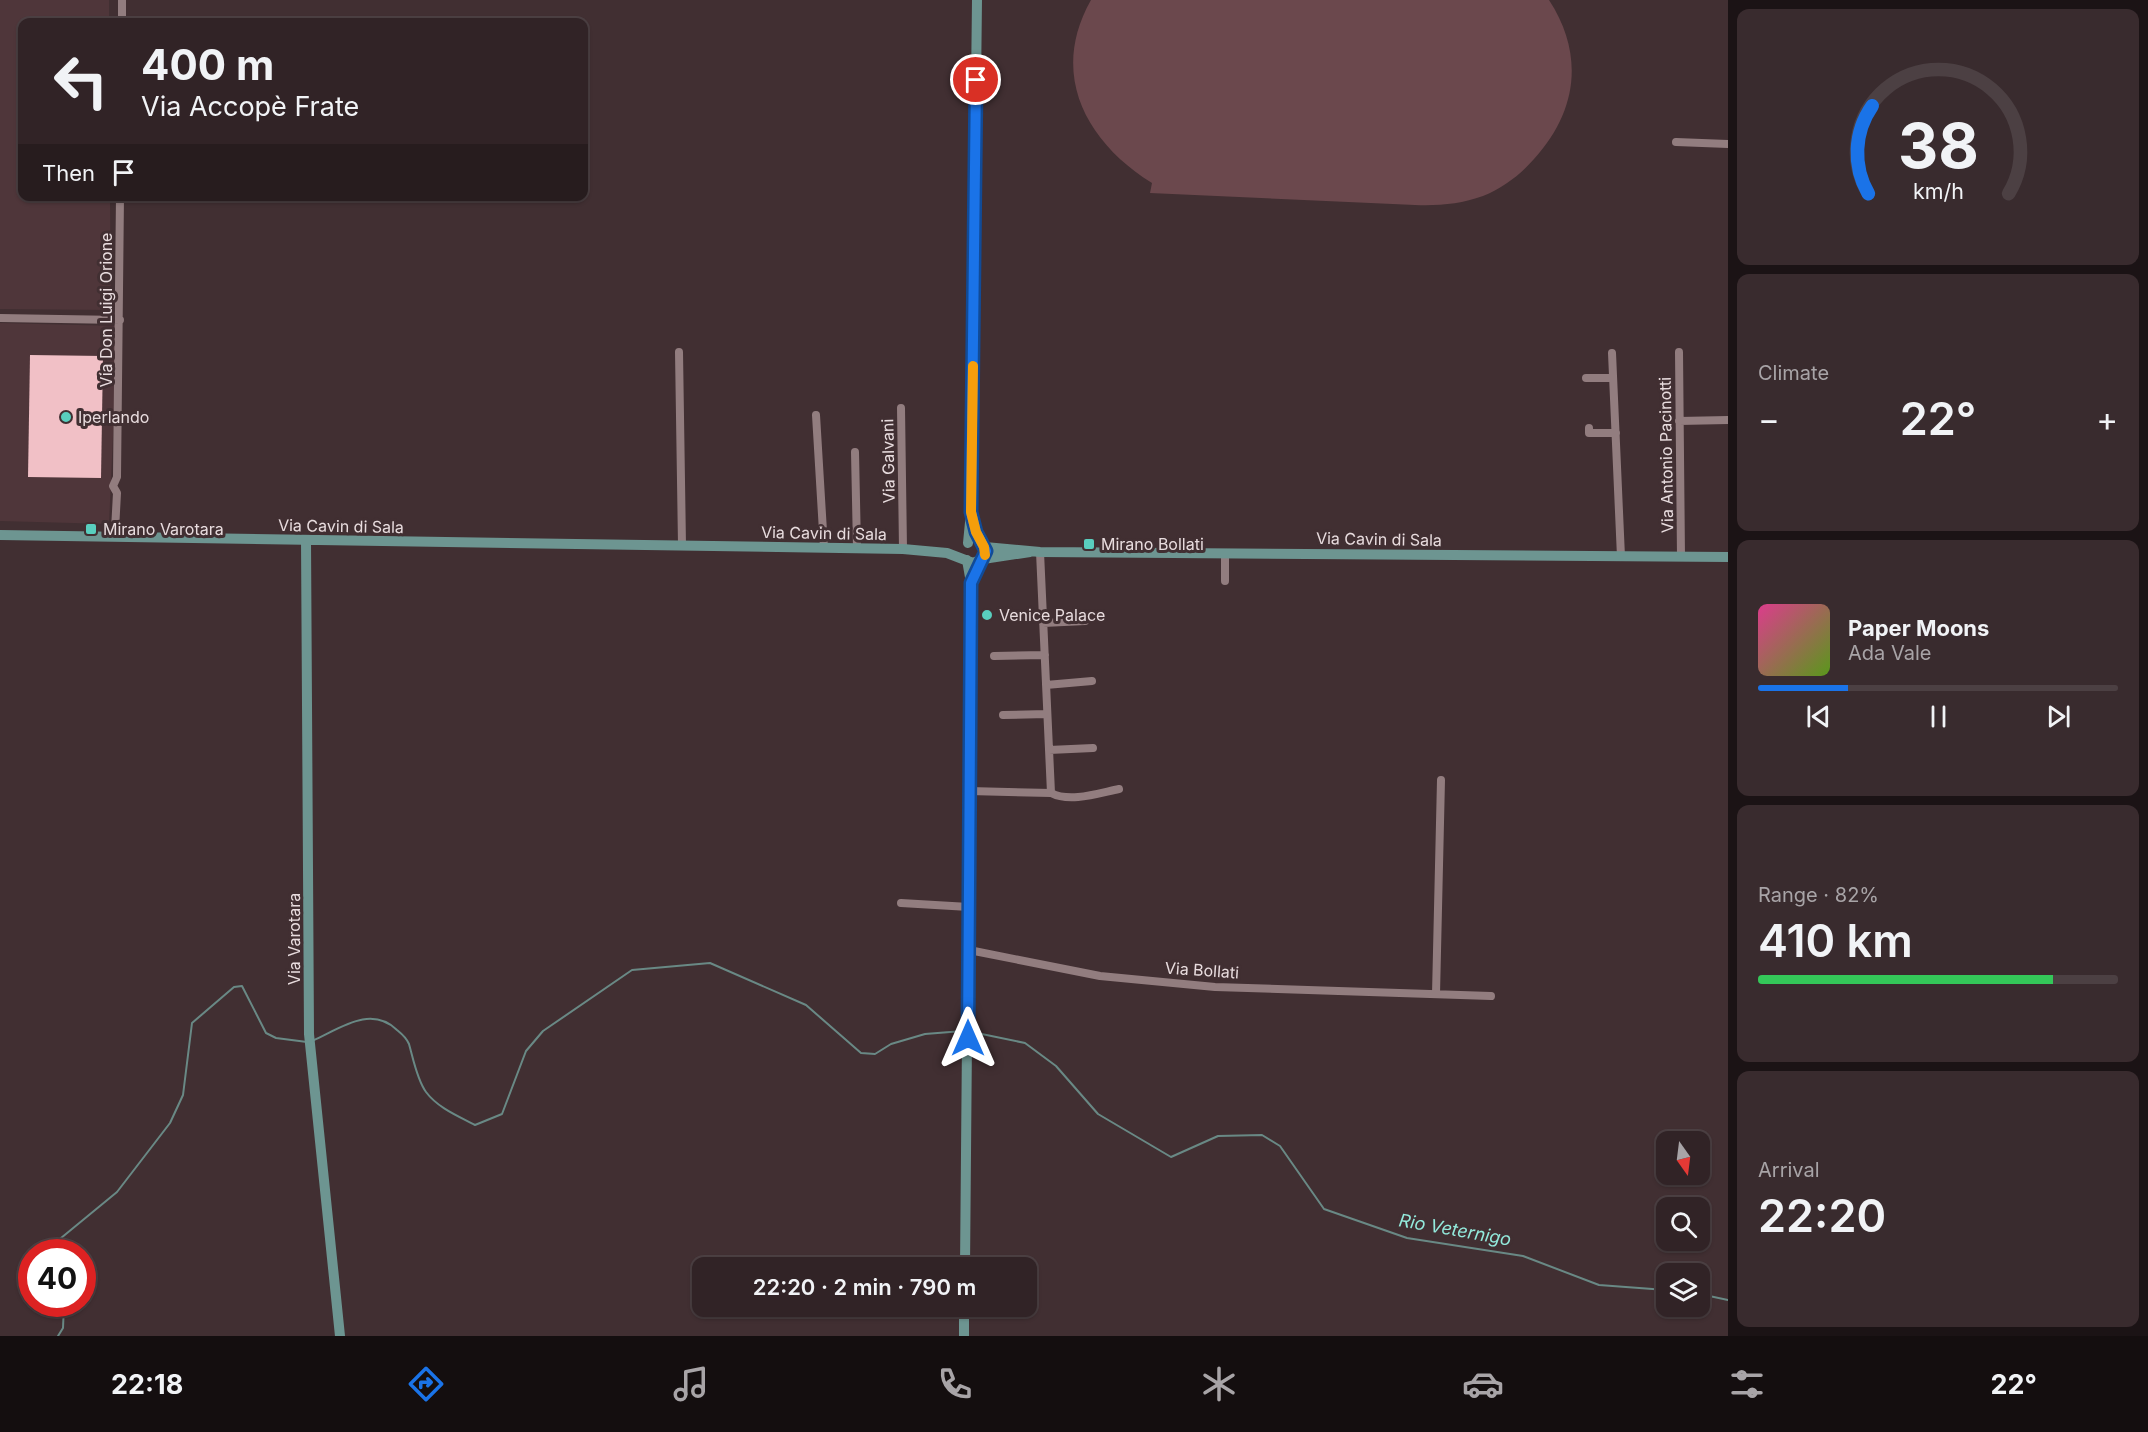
<!DOCTYPE html>
<meta charset="utf-8">
<style>
:root{--surface:#312326;--page:#392b2e;--text:#f1f3f6;--muted:#a8a4a7;--line:#4c4043;--accent:#1a73e8}
body{margin:0;font-family:Inter,sans-serif;background:var(--page);color:var(--text);height:100vh;display:flex;flex-direction:column;font-size:22px;white-space:nowrap}
*{box-sizing:border-box;margin:0}
p{font-size:20px;color:var(--muted)}
.icon{flex:none;width:33px;height:33px;fill:none;stroke:currentColor;stroke-width:2;stroke-linecap:round;stroke-linejoin:round}
.map{position:relative;flex:1;overflow:hidden}
.sheet{display:flex;flex-direction:column;gap:9px;padding:9px;background:#1b1315;width:420px}
.sheet>*{flex:none}
.hud{position:absolute;left:18px;top:18px;width:570px;height:183px;border-radius:12px;box-shadow:0 2px 4px #0004,0 0 0 2px var(--line);background:#312326;color:var(--text);overflow:hidden}
.needle{width:39px;rotate:166deg}
.tools{position:absolute;left:1656px;top:1131px;display:grid;gap:12px}
.tools a{display:grid;place-items:center;width:54px;height:54px;border-radius:12px;background:var(--surface);box-shadow:0 2px 4px #0004,0 0 0 2px var(--line);font-size:30px}
.speed{position:absolute;left:18px;top:1239px;display:flex;gap:12px;font-size:30px;font-weight:700;text-align:center}
.speed>*{display:grid;place-content:center;width:78px;height:78px;border-radius:50%;background:var(--surface);box-shadow:0 2px 4px #0004,0 0 0 2px var(--line);line-height:1}
.speed .limit{border:9px solid #d22;background:#fff;color:#111}
.pin{position:absolute;display:grid;place-items:center;width:51px;height:51px;color:#fff;margin:-26px;border:3px solid #fff;border-radius:50%;box-shadow:0 2px 6px #0007}
.me{position:absolute;width:66px;margin:-33px;rotate:0deg;stroke-linejoin:round;filter:drop-shadow(0 0 4px #0008)}
.turn{display:flex;align-items:center;gap:21px;height:126px;padding:0 24px;font-size:27px}
.turn .icon{width:78px;height:78px;stroke-width:2.5}
.turn b{display:block;font-size:42px;line-height:51px}
.then{display:flex;align-items:center;height:57px;padding:0 24px;background:#0003;gap:12px;font-size:22px}
.big{font-size:45px;font-weight:600;line-height:1.1}
.sheet .card{flex:1;display:flex;flex-direction:column;justify-content:center;gap:9px;min-width:0;padding:0 21px;border-radius:12px;background:var(--page)}
.sheet .dial{align-items:center;gap:0}
.dial svg{height:156px;overflow:visible;fill:none;stroke:var(--line);stroke-width:7;stroke-linecap:round;text-anchor:middle}
.dial text{fill:var(--text);stroke:none}
.song{display:flex;align-items:center;gap:18px}
.cover{width:72px;height:72px;border-radius:9px;background:linear-gradient(135deg,hsl(330 70% 55%),hsl(90 70% 35%))}
.played{height:6px;border-radius:3px;background:linear-gradient(90deg,var(--accent) 25%,var(--line) 25%)}
.keys{display:flex;justify-content:space-around;direction:ltr}
.heat{display:flex;justify-content:space-between;align-items:center;font-size:33px;direction:ltr}
.charge{height:9px;border-radius:4px;background:linear-gradient(90deg,#34c759 82%,var(--line) 0)}
.trip{position:absolute;left:692px;top:1257px;width:345px;height:60px;border-radius:12px;background:var(--surface);box-shadow:0 2px 4px #0004,0 0 0 2px var(--line);font-weight:600;line-height:60px;text-align:center}
.tab-bar{display:flex;height:96px;justify-content:space-around;align-items:center;background:#140e0f;color:var(--muted)}
.tab-bar .icon{width:42px;height:42px}
.tab-bar .active{color:var(--accent)}
.tab-bar b{font-size:27px;color:var(--text)}
main{display:flex;flex:1;min-height:0}
.map>svg:first-child{display:block}
.built{fill:#4f363a}
.green{fill:#6b484d}
.lines{fill:none;stroke-linecap:round;stroke-linejoin:round}
.stream{stroke:#698985;stroke-width:2}
.building{fill:#f1c0c6}
.street{stroke:#927d7f;stroke-width:8}
.secondary{stroke:#6d9591;stroke-width:10}
.route-casing{stroke:#114b97;stroke-width:15}
.route{stroke:#1a73e8;stroke-width:10}
.slow{stroke:#f59e0b;stroke-width:10}
.poi-dot{fill:#59cebe;stroke:#412f32;stroke-width:2}
.labels{text-anchor:middle;stroke-width:6;stroke-linejoin:round;paint-order:stroke}
.street-label{font-size:16px;fill:#e8dcde;stroke:#412f32}
.poi-label{font-size:16px;fill:#e8dcde;stroke:#412f32;text-anchor:start}
.water-label{font-size:18px;font-style:italic;fill:#93eadc;stroke:#412f32}
</style>
<main>
<div class="map">
<svg width="1728" height="1336" viewBox="0 0 1728 1336">
<rect width="100%" height="100%" fill="#412f32"/>
<path class="built" d="M0,0h109v22h-87v174l88,1 1,113 -111,-1z
M0,323l118,3 -9,198 -109,-3z"/>
<path class="green" d="M1091,0h458c36,55 28,112 -15,159 -14,16 -31,29 -51,37 -22,8 -45,10 -68,9l-265,-12 2,-10c-66,-41 -103,-109 -61,-183z"/>
<g class="lines">
<path class="stream" d="M972,1032l53,11 31,23 42,48 73,43 47,-21 44,-1 18,11 44,63 83,29 116,18 76,29 67,5
M312,1041c26,-11 58,-37 85,-11 5,4 9,7 12,14 4,14 8,36 17,48 12,16 32,24 49,33l27,-11 24,-63 17,-20 89,-61 78,-7 96,42 55,48 14,1 16,-10 34,-10 38,-3
M44,1252l73,-60 53,-69 13,-28 9,-72 42,-36 8,-1 24,47 10,5 31,4
M1700,1294l28,6
M58,1336l5,-8 1,-24"/>
</g>
<path class="building" d="M30,355l73,1 -2,122 -73,-1z"/>
<g class="lines">
<path class="street" d="M122,22v-22
M1676,142l52,2
M0,318l120,2
M679,352l3,193
M1679,352l2,205
M1612,353l9,204
M1586,378h27
M901,408l2,141
M816,415l8,133
M1679,421l49,-1
M1589,428v5h27
M855,452l2,96
M115,530l2,-37 -4,-7 4,-9 3,-281
M1225,581v-28
M1043,623l42,-2
M994,656l51,-1
M1046,685l46,-4
M1003,715l44,-1
M1049,750l44,-2
M969,791l82,2 -11,-241
M1051,793c19,10 48,0 68,-4
M901,903l68,4
M969,950l131,26 115,11 276,9
M1436,994l5,-214"/>
<path class="secondary" d="M973,521l7,21
M0,535l903,14 44,4 26,10 10,-4 47,-7
M306,540l3,494 31,302
M968,543l3,-31 6,-512
M985,547l55,5 688,5
M965,1268l6,-685 -4,-23
M964,1336v-30"/>
</g>
<g class="lines">
<g class="route-casing">
<path id="route" d="M968,1038l3,-455 15,-32 -10,-19 -5,-20 5,-432"/>
</g>
<use href="#route" class="route"/>
<path class="slow" d="M973,366l-2,146 5,20 8,15 1,8"/>
</g>
<g class="poi-dot">
<circle cx="66" cy="417" r="6"/>
<rect x="85" y="523" width="12" height="12" rx="3"/>
<rect x="1083" y="538" width="12" height="12" rx="3"/>
<circle cx="987" cy="615" r="6"/>
</g>
<g class="labels">
<g class="street-label">
<text transform="translate(106 310) rotate(-90)" y="6">Via Don Luigi Orione</text>
<text transform="translate(1666 455) rotate(-91)" y="6">Via Antonio Pacinotti</text>
<text transform="translate(888 461) rotate(-91)" y="6">Via Galvani</text>
<text transform="translate(341 526) rotate(1)" y="6">Via Cavin di Sala</text>
<text transform="translate(824 533) rotate(1)" y="6">Via Cavin di Sala</text>
<text transform="translate(1379 539) rotate(1)" y="6">Via Cavin di Sala</text>
<text transform="translate(294 939) rotate(-90)" y="6">Via Varotara</text>
<text transform="translate(1202 970) rotate(4)" y="6">Via Bollati</text>
</g>
<g class="poi-label">
<text x="78" y="423">Iperlando</text>
<text x="103" y="535">Mirano Varotara</text>
<text x="1101" y="550">Mirano Bollati</text>
<text x="999" y="621">Venice Palace</text>
</g>
<g class="water-label">
<text transform="translate(1455 1230) rotate(10)" y="6">Rio Veternigo</text>
</g>
</g>
</svg>
<div class="tools">
<a><svg class="needle" viewBox="-14 -14 28 28"><path d="M0-13l5 13h-10z" fill="#e53935"/><path d="M0 13l5-13h-10z" fill="#a8a4a7"/></svg></a>
<a><svg class="icon" aria-label="search" viewBox="0 0 24 24"><circle cx="10" cy="10" r="6"/><path d="M15 15l6 6"/></svg></a>
<a><svg class="icon" aria-label="layers" viewBox="0 0 24 24"><path d="M12 4l9 5-9 5-9-5zM3 14l9 5 9-5"/></svg></a>
</div>
<div class="speed"><div class="limit">40</div></div>
<div class="pin" style="left:976px;top:80px;background:#d93025"><svg class="icon" aria-label="arrive" viewBox="0 0 24 24"><path d="M6 21V4h12l-3 4 3 4H6"/></svg></div>
<svg class="me" style="left:968px;top:1038px" viewBox="-20 -20 40 40"><path d="M0-17L14 15 0 8-14 15z" fill="#1a73e8" stroke="#fff" stroke-width="4"/></svg>
<div class="trip">22:20 · 2 min · 790 m</div>
<div class="hud">
<div class="turn"><svg class="icon" aria-label="left" viewBox="0 0 24 24"><path d="M17 20v-9H6M10 6l-5 5 5 5"/></svg><div><b>400 m</b>Via Accopè Frate</div></div>
<div class="then">Then<svg class="icon" aria-label="arrive" viewBox="0 0 24 24"><path d="M6 21V4h12l-3 4 3 4H6"/></svg></div>
</div>
</div>
<section class="sheet">
<div class="card dial"><svg viewBox="0 0 100 80">
<path d="M14 69A42 42 0 1 1 86 69"/>
<path d="M14 69A42 42 0 0 1 16 24" stroke="#1a73e8"/>
<text x="50" y="56" font-size="32" font-weight="700">38</text>
<text x="50" y="72" font-size="11">km/h</text>
</svg></div>
<div class="card"><p>Climate</p>
<div class="heat"><a>−</a><b class="big">22°</b><a>+</a></div>
</div>
<div class="card">
<div class="song"><i class="cover"></i><div><b>Paper Moons</b><p>Ada Vale</p></div></div>
<div class="played"></div>
<div class="keys"><svg class="icon" aria-label="previous" viewBox="0 0 24 24"><path d="M18 5L8 12l10 7zM5 5v14"/></svg><svg class="icon" aria-label="pause" viewBox="0 0 24 24"><path d="M8 5v14M16 5v14"/></svg><svg class="icon" aria-label="next" viewBox="0 0 24 24"><path d="M6 5l10 7-10 7zM19 5v14"/></svg></div>
</div>
<div class="card"><p>Range · 82%</p><b class="big">410 km</b><div class="charge"></div></div>
<div class="card"><p>Arrival</p><b class="big">22:20</b></div>
</section>
</main>
<nav class="tab-bar">
<b>22:18</b>
<svg class="icon active" aria-label="directions" viewBox="0 0 24 24"><path d="M12 3l9 9-9 9-9-9zM9 14v-3h6M13 9l2 2-2 2"/></svg>
<svg class="icon" aria-label="music" viewBox="0 0 24 24"><path d="M9 18V5l10-2v13"/><circle cx="6" cy="18" r="3"/><circle cx="16" cy="16" r="3"/></svg>
<svg class="icon" aria-label="phone" viewBox="0 0 24 24"><path d="M5 4h4l2 5-3 2q2 4 5 5l2-3 5 2v4C11 20 4 13 5 4z"/></svg>
<svg class="icon" aria-label="climate" viewBox="0 0 24 24"><path d="M12 3v18M4 7l16 10M4 17L20 7"/></svg>
<svg class="icon" aria-label="car" viewBox="0 0 24 24"><path d="M5 17H2v-5l4-1 3-4h7l3 4 3 1v5h-3M9 17h6M6 11h13"/><circle cx="7" cy="17" r="2"/><circle cx="17" cy="17" r="2"/></svg>
<svg class="icon" aria-label="filters" viewBox="0 0 24 24"><path d="M4 7h16M4 17h16"/><circle cx="9" cy="7" r="2"/><circle cx="15" cy="17" r="2"/></svg>
<b>22°</b>
</nav>
